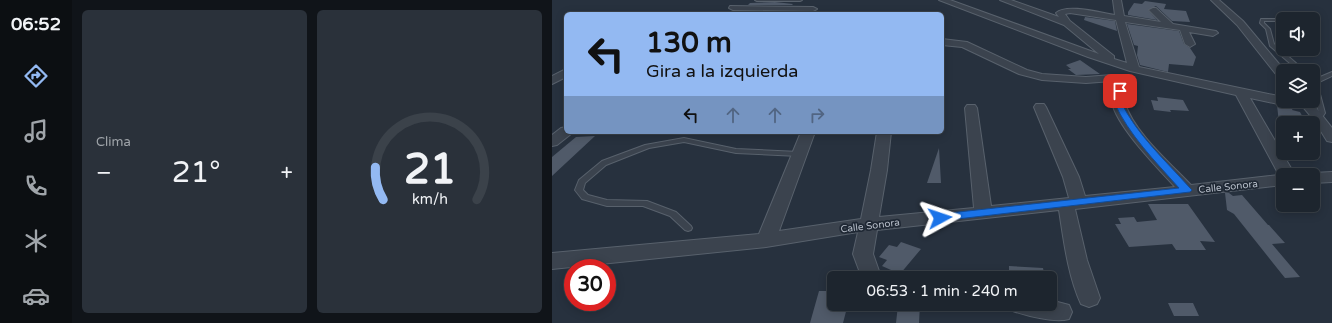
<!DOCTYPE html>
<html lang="es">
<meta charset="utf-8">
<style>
:root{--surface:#1d252e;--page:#2a313a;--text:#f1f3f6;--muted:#a0a5aa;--line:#3b424a;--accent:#93b9f2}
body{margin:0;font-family:"Varela Round",sans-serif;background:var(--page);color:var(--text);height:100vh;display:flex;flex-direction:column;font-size:15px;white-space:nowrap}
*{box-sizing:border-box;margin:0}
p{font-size:13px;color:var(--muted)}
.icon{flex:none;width:22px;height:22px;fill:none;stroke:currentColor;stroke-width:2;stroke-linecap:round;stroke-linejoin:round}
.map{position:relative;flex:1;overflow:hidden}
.panel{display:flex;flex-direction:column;gap:10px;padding:10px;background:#101419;width:480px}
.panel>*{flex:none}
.hud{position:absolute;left:12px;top:12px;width:380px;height:122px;border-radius:6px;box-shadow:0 2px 10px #0003,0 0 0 1px var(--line);background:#93b9f2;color:#111;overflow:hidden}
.tools{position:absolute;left:724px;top:12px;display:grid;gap:8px}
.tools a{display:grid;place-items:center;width:44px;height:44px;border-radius:6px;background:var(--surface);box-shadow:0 2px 10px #0003,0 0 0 1px var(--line);font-size:20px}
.speed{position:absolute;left:12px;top:259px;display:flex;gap:8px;font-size:20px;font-weight:700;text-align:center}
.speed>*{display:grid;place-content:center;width:52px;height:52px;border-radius:50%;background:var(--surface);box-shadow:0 2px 10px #0003,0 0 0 1px var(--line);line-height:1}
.speed .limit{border:6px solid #d22;background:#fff;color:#111}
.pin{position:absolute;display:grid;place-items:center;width:34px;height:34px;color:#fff;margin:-17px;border-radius:8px;box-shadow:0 2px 6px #0006}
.me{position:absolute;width:44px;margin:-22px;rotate:85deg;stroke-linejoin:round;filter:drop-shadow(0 0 3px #0008)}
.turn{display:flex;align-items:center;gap:14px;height:84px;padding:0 16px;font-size:18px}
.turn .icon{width:52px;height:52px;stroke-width:2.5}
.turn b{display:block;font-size:28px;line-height:34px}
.lanes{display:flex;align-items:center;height:38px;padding:0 16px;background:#0003;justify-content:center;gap:20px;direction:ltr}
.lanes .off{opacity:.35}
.big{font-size:30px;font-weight:600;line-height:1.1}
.panel .tile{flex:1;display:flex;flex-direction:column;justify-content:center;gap:6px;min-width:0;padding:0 14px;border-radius:6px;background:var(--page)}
.panel .dial{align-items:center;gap:0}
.dial svg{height:104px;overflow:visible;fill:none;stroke:var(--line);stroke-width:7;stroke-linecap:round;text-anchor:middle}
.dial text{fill:var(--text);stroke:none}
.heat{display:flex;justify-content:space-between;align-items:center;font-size:22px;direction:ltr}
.panel .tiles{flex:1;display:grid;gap:10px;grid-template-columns:repeat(2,1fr)}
.trip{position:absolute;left:275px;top:271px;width:230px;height:40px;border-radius:6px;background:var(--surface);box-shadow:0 2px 10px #0003,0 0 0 1px var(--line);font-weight:600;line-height:40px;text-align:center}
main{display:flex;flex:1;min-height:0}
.menu{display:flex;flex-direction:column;width:72px;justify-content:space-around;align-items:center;background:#0c0f12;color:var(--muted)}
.menu .icon{width:28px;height:28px}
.menu .current{color:var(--accent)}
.menu b{font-size:18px;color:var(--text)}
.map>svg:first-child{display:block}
.building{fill:#505a69}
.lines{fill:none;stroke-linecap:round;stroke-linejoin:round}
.service-casing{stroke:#58616c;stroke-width:2}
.minor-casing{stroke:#58616c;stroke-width:2}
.service{fill:#3b434e;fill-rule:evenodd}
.minor{fill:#3b434e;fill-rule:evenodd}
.route{fill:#1a73e8;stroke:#114b97}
.labels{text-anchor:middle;stroke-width:3.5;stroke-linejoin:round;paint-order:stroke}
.street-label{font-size:10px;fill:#b7bec9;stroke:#1f2834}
</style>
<main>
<nav class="menu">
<b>06:52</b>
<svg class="icon current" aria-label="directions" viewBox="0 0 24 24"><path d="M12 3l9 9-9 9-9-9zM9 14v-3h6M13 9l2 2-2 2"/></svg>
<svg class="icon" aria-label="music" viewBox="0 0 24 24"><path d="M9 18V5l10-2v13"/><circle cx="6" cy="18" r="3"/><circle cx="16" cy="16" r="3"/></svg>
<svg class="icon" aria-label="phone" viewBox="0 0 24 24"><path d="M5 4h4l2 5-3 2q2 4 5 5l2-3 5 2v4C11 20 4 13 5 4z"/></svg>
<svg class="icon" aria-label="climate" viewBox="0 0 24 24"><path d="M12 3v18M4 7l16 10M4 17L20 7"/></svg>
<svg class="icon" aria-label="car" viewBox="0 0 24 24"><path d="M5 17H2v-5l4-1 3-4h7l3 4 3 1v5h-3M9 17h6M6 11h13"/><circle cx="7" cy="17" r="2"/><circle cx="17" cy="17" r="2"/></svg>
</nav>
<section class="panel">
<div class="tiles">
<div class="tile"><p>Clima</p>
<div class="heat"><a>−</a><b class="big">21°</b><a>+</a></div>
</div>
<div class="tile dial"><svg viewBox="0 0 100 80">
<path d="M14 69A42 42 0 1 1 86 69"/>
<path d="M14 69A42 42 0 0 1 8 44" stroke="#93b9f2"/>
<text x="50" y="56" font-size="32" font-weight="700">21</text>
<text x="50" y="72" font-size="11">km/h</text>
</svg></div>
</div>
</section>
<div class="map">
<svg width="780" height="323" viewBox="0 0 780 323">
<rect width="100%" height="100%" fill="#27313e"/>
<path class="building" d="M593,1l21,3 -2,5 22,2 4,11 -18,-1 -16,-15 -8,4 9,10 -29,-5v-3l6,-9 8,1z
M223,2l18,2 -1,1h-44l2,-2z
M189,12h45l-2,2h-45z
M533,17l30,4 2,10 -33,-11z
M575,24l52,7 5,13 6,4 6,9 -3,9 -24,-2 -1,8 -28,-7 -3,-10 1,-9 -4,-1z
M528,60l20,14 -24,1 -8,-6h3l-5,-4z
M605,97l26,3 6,11 -17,-1h-2l1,2 -17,-2 -3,-10 7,1z
M725,105l16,3 -1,2 8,2 6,11h-27z
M43,136l-43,40v-19l24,-20z
M387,148l2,35h-14z
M673,193h4l4,3 9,-1 26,30h1l16,18 -13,1 28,33 -15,1 -51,-64 -7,-4z
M596,204h40l27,38 -15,-1 6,9h-30l-4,-6 -43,3 -14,-23h6l-3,-6 16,-1 3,5 20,-2z
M349,242l20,7 -21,25 -18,-8 5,-6 -8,-3 10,-12 8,2z
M457,266l34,2 2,10h-36z
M267,291h11l-2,11h6v2h14l-5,19h-33z
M616,303h25l6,13h-25z
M348,304h20l-1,19h-23l2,-18z"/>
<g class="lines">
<g class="service-casing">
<path id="service" d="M203,0h47l-2,1h-43z
M709,19h18v2h-15v2l6,6 4,15 31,27h-6l-29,-25 -4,-17 -6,-6z
M780,72v4l-15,7 8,30 -4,6h-4l-1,-1 3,-5 -6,-24v-9z
M132,138l52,11 63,3 3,2 -3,2 -63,-3 -52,-11 -35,6 -43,17 -21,18 -2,7 5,5 19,5 40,1 29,11 15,14 1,2 -1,2 -3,1 -3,-1 -15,-14 -27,-10h-36l-25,-7 -7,-9 4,-10 23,-19 43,-16z"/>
</g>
<g class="minor-casing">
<path id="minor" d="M387,0h11l149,54 -35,-29 -64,-25h11l48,17 -3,-4c11,-10 45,0 59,2l-2,-15h8l3,16 37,6 -12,-12 4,-2h3l17,16 43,7 2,2 -5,3 -24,-4 6,12 -5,3 -5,-3 -5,-14 -55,-8 14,45 144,30v4h6l-2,3 -4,1 -33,-7 45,77h-12v10l-208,24 12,51 13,38 -3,6 -8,3 -8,-3c-13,-28 -17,-62 -22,-94l-182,20 -4,24 6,17 5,1 3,6h-25l-9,-24 5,-22 -92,15 -214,22v-16l207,-19 42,-102h14l-36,99 82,-12 10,-49 6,-38h14l-4,38 -8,47 95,-9 -9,-100 2,-3h8l2,3 14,98 78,-8 -6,-21 -29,-70 2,-3h8l2,3 33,70 6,19 90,-9c-18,-20 -57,-59 -63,-84 -1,-4 1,-11 4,-14h8l2,2c-1,4 -2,9 -1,12 8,28 46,61 66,82l88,-10 -43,-80 -106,-24 -42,-14zM518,13l46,7 11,43 -13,-4v-3l-44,-35 -5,-7z
M659,0h8l24,21 42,50h-2v8l-4,-1 -42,-53z
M178,6l83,1 4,2 -4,2 -80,-1 -4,-2z
M390,39l25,3 60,28 15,4 44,3 26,-2 6,3 -6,3 -26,2 -44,-3 -23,-6 -57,-27 -20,-2z
M14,69v8l-14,7v-8z
M746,101h13l21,27v14l-5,-1 -13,-21z
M14,127v5h6l-1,2 -14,11 -5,1v-11l9,-7z
M780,172v10l-19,1v-8h-6l6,-2z
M498,300l19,5 3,7 -3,7c-14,4 -42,-3 -56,-8l-3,-7h40z"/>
</g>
<use href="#service" class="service"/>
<use href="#minor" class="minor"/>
</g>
<path class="route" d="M568,89l4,2 -3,11c16,33 45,59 69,86l2,2 -2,2 -250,29 -4,-1 -2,-2 2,-3 4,-1 239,-26c-24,-27 -50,-53 -65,-86l3,-11z"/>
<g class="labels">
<g class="street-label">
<text transform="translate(676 186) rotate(-6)" y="4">Calle Sonora</text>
<text transform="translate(318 225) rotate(-7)" y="4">Calle Sonora</text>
</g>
</g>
</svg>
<div class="tools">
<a><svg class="icon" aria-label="sound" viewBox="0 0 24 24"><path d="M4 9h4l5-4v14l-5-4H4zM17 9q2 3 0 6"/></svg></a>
<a><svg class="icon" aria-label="layers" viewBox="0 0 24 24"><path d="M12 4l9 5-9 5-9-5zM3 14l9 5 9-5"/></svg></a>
<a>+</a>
<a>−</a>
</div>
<div class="speed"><div class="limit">30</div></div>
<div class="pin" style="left:568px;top:91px;background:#d93025"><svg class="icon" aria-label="arrive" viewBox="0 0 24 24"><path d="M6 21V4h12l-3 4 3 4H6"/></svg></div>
<svg class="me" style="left:388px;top:218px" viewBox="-20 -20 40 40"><path d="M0-17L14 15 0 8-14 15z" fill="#1a73e8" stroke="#fff" stroke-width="4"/></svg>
<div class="trip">06:53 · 1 min · 240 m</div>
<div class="hud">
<div class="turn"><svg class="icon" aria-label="left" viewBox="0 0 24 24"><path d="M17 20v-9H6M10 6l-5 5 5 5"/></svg><div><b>130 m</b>Gira a la izquierda</div></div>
<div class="lanes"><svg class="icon" aria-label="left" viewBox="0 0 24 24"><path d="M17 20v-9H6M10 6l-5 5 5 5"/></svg><svg class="icon off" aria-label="ahead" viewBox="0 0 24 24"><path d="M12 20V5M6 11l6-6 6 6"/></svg><svg class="icon off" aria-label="ahead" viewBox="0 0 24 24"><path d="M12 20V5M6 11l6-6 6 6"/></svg><svg class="icon off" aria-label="right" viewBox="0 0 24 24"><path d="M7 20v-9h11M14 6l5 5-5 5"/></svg></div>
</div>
</div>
</main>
